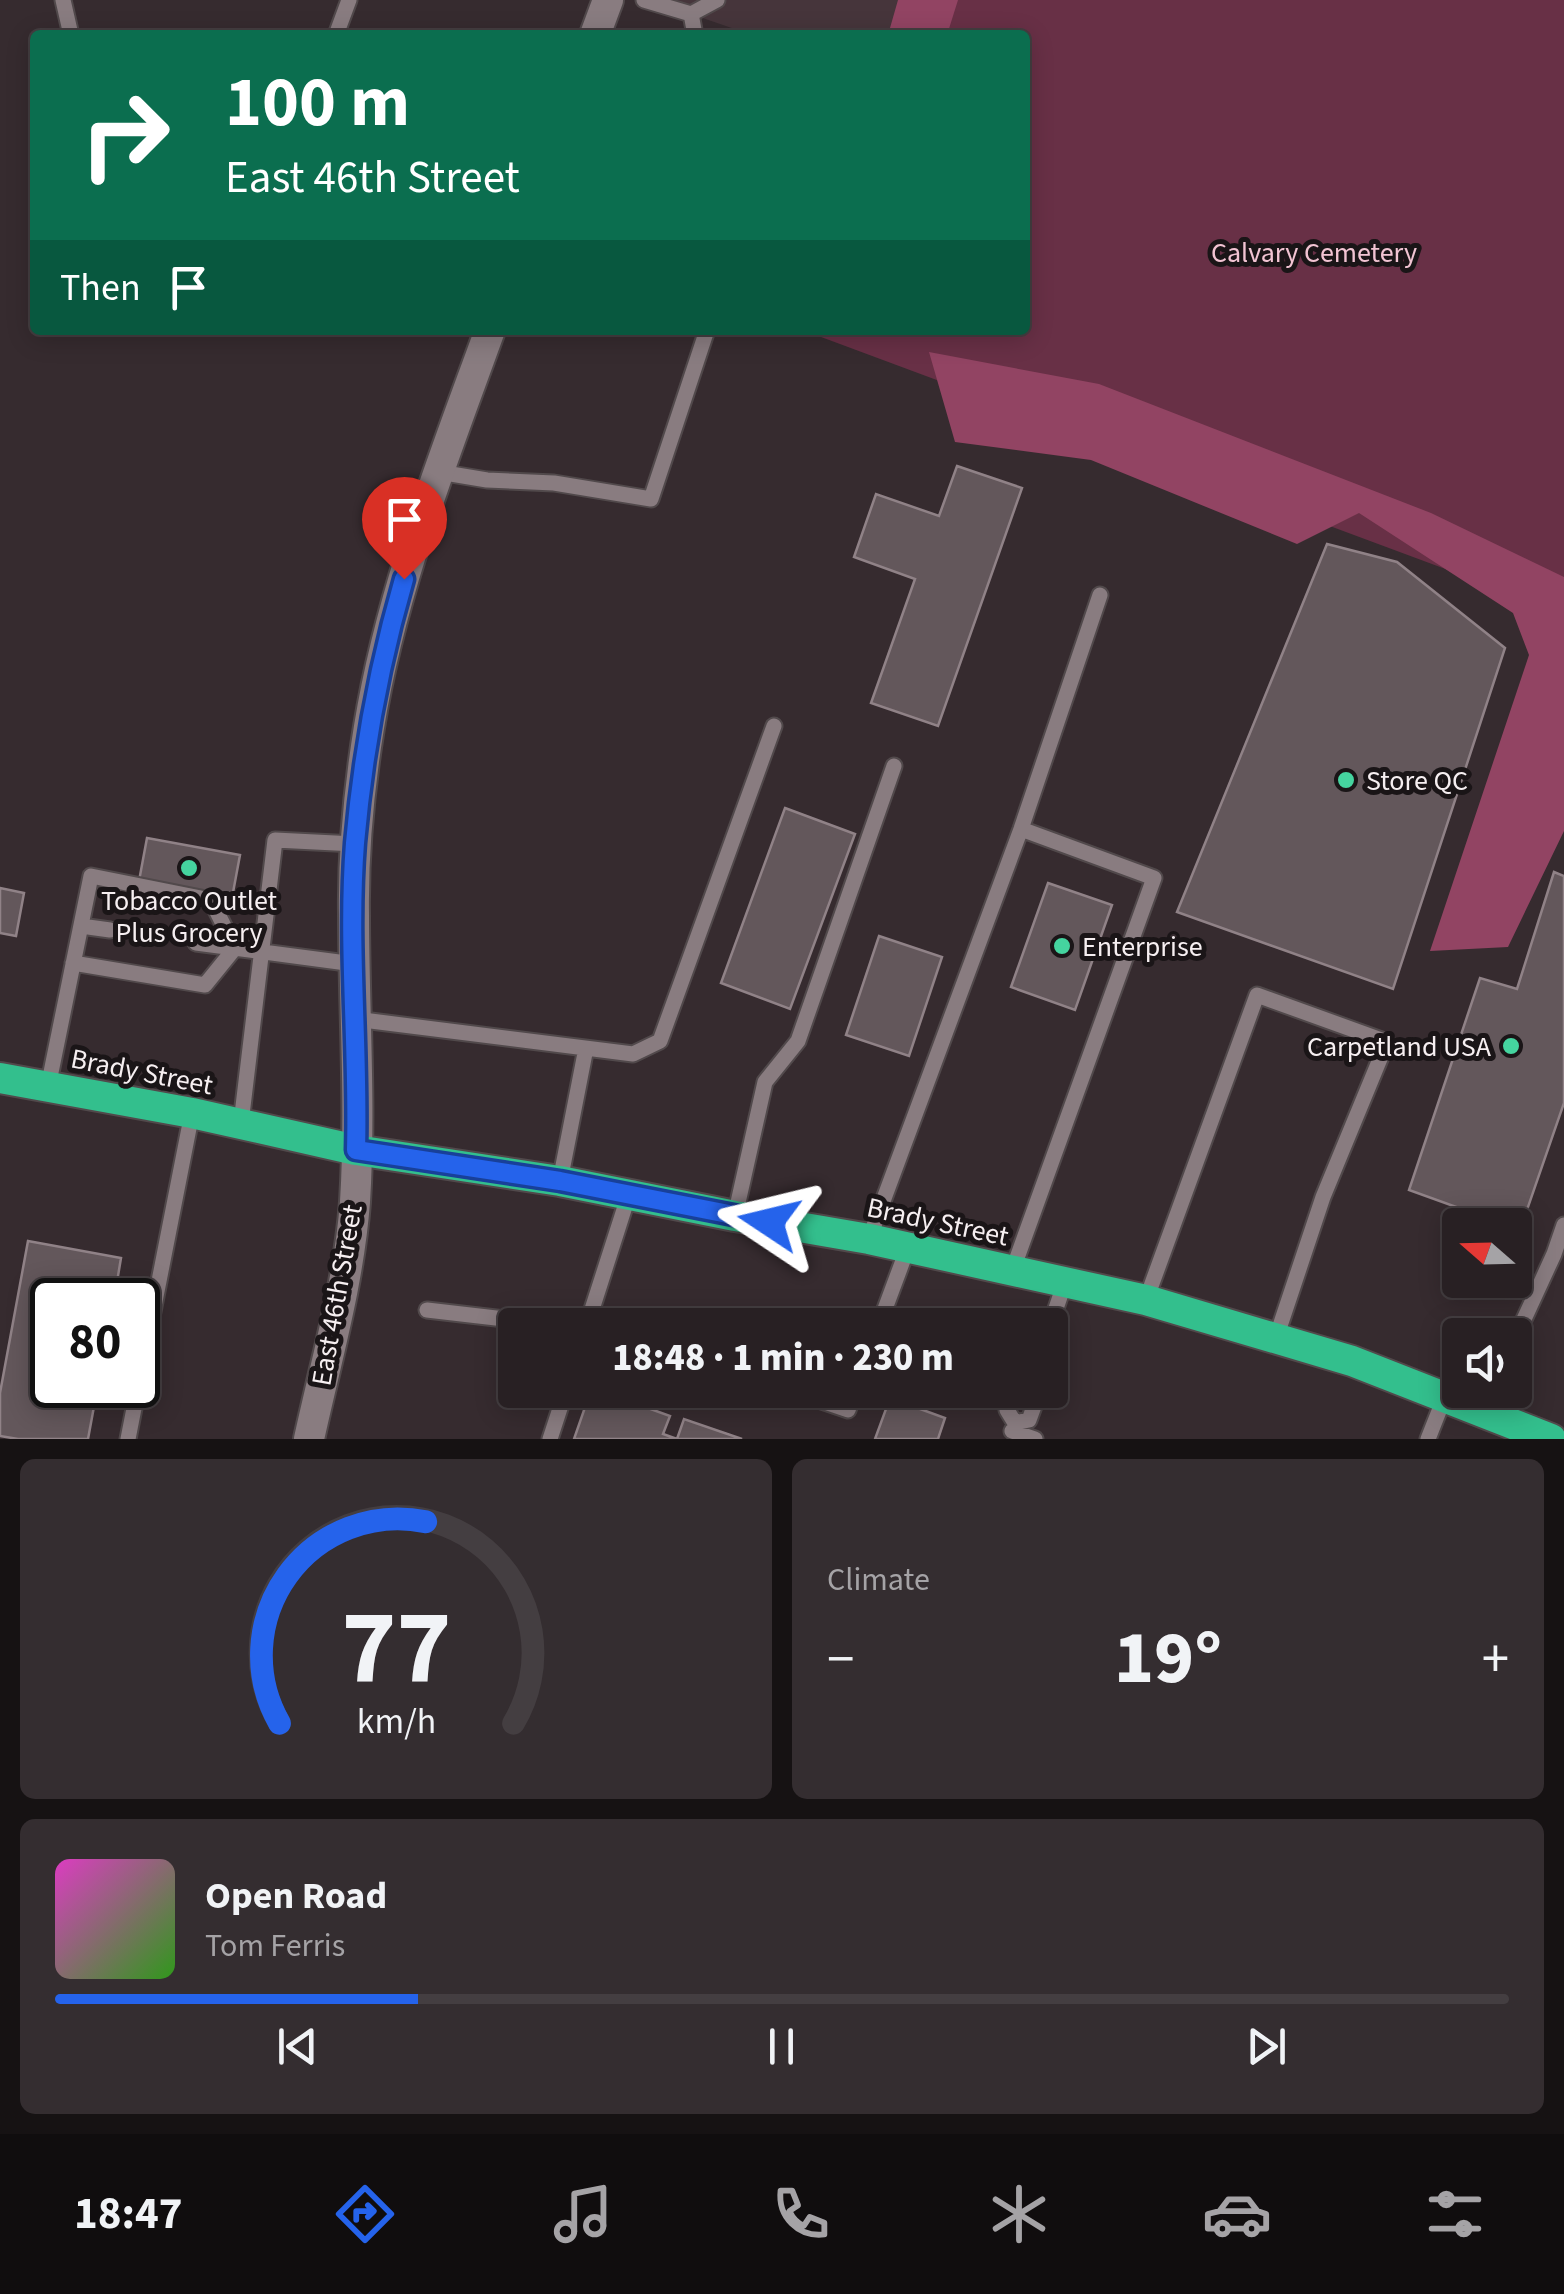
<!DOCTYPE html>
<meta charset="utf-8">
<style>
:root{--surface:#282023;--page:#342d30;--text:#f1f3f6;--muted:#a5a3a6;--line:#443e41;--accent:#2563eb}
body{margin:0;font-family:"Source Sans 3",sans-serif;background:var(--page);color:var(--text);height:100vh;display:flex;flex-direction:column;font-size:38px;white-space:nowrap}
*{box-sizing:border-box;margin:0}
p{font-size:32px;color:var(--muted)}
.icon{flex:none;width:55px;height:55px;fill:none;stroke:currentColor;stroke-width:2;stroke-linecap:round;stroke-linejoin:round}
.map{position:relative;height:1439px;overflow:hidden}
.sheet{display:flex;flex-direction:column;gap:20px;padding:20px;background:#161213;flex:1}
.sheet>*{flex:none}
.top-card{position:absolute;left:30px;top:30px;width:1000px;height:305px;border-radius:10px;box-shadow:0 5px 25px #0003,0 0 0 2px var(--line);background:#0b6e4f;color:#fff;overflow:hidden}
.needle{width:65px;rotate:290deg}
.buttons{position:absolute;left:1442px;top:1208px;display:grid;gap:20px}
.buttons a{display:grid;place-items:center;width:90px;height:90px;border-radius:10px;background:var(--surface);box-shadow:0 5px 25px #0003,0 0 0 2px var(--line);font-size:50px}
.speed{position:absolute;left:30px;top:1278px;display:flex;gap:20px;font-size:50px;font-weight:700;text-align:center}
.speed>*{display:grid;place-content:center;width:130px;height:130px;border-radius:50%;background:var(--surface);box-shadow:0 5px 25px #0003,0 0 0 2px var(--line);line-height:1}
.speed .limit{border:5px solid #111;border-radius:15px;background:#fff;color:#111}
.pin{position:absolute;display:grid;place-items:center;width:85px;height:85px;color:#fff;margin:-102px -42px;border-radius:50% 50% 50% 0;rotate:-45deg;box-shadow:0 0 10px #0007}
.pin .icon{rotate:45deg}
.me{position:absolute;width:110px;margin:-55px;rotate:280deg;stroke-linejoin:round;filter:drop-shadow(0 0 8px #0008)}
.turn{display:flex;align-items:center;gap:35px;height:210px;padding:0 30px;font-size:45px}
.turn .icon{width:130px;height:130px;stroke-width:2.5}
.turn b{display:block;font-size:70px;line-height:85px}
.then{display:flex;align-items:center;height:95px;padding:0 30px;background:#0003;gap:20px;font-size:38px}
.big{font-size:75px;font-weight:800;line-height:1.1}
.sheet .card{flex:1;display:flex;flex-direction:column;justify-content:center;gap:15px;min-width:0;padding:0 35px;border-radius:15px;background:var(--page)}
.sheet .dial{align-items:center;gap:0}
.dial svg{height:260px;overflow:visible;fill:none;stroke:var(--line);stroke-width:7;stroke-linecap:round;text-anchor:middle}
.dial text{fill:var(--text);stroke:none}
.song{display:flex;align-items:center;gap:30px}
.cover{width:120px;height:120px;border-radius:15px;background:linear-gradient(135deg,hsl(310 70% 55%),hsl(110 70% 35%))}
.played{height:10px;border-radius:5px;background:linear-gradient(90deg,var(--accent) 25%,var(--line) 25%)}
.keys{display:flex;justify-content:space-around;direction:ltr}
.heat{display:flex;justify-content:space-between;align-items:center;font-size:55px;direction:ltr}
.sheet .tiles{flex:1;display:grid;gap:20px;grid-template-columns:1fr 1fr}
.card:last-child{grid-column:span 2}
.trip{position:absolute;left:498px;top:1308px;width:570px;height:100px;border-radius:10px;background:var(--surface);box-shadow:0 5px 25px #0003,0 0 0 2px var(--line);font-weight:800;line-height:100px;text-align:center}
.tabs{display:flex;height:160px;justify-content:space-around;align-items:center;background:#100d0e;color:var(--muted)}
.tabs .icon{width:70px;height:70px}
.tabs .selected{color:var(--accent)}
.tabs b{font-size:45px;color:var(--text)}
.map>svg:first-child{display:block}
.built{fill:#46353b}
.green{fill:#683046}
.forest{fill:#924463}
.building{fill:#63575b;stroke:#908287;stroke-width:2.5}
.lines{fill:none;stroke-linecap:round;stroke-linejoin:round}
.lane-casing{stroke:#51494b;stroke-width:19}
.secondary-casing{stroke:#51494b;stroke-width:34}
.highway-casing{stroke:#51494b;stroke-width:34}
.lane{stroke:#897c80;stroke-width:15}
.secondary{stroke:#897c80;stroke-width:30}
.highway{stroke:#33bf8d;stroke-width:30}
.route-casing{stroke:#184099;stroke-width:25}
.route{stroke:#2563eb;stroke-width:18}
.poi-dot{fill:#45d49f;stroke:#1a1517;stroke-width:4}
.labels{text-anchor:middle;stroke-width:10;stroke-linejoin:round;paint-order:stroke}
.park-label{font-size:28px;fill:#f2c4d3;stroke:#1a1517}
.poi-label{font-size:28px;fill:#f6eff1;stroke:#1a1517;text-anchor:start}
.street-label{font-size:28px;fill:#f6eff1;stroke:#1a1517}
</style>
<div class="map">
<svg width="1564" height="1439" viewBox="0 0 1564 1439">
<rect width="100%" height="100%" fill="#362b2f"/>
<path class="built" d="M660,0h258l-12,35h-154l-93,-32z"/>
<path class="green" d="M918,0h646v613l-759,-282 220,-1v-295h-119z"/>
<path class="forest" d="M898,0h60l-11,35h-59z
M929,352l170,32 332,129 133,64v254l-56,116 -78,4 99,-296 -16,-42 -154,-100 -62,31 -206,-84 -136,-18z"/>
<path class="building" d="M957,466l65,22 -84,238 -67,-23 44,-124 -61,-22 22,-63 63,22z
M1327,544l70,18 108,86 -112,341 -216,-77z
M785,808l70,26 -65,175 -69,-26z
M147,838l93,17 -8,43 -93,-17z
M1554,872l10,4v227l-44,127 -5,-2v-3h-9l-97,-35 71,-212 37,11z
M1048,883l64,22 -37,105 -64,-23z
M0,888l24,5 -8,43 -16,-3z
M879,936l63,21 -33,99 -63,-21z
M28,1241l93,17 -7,42h-62v85h46l-10,54h-70l-18,-3v-43z
M591,1390h7l72,26 -7,18 14,5 7,-20 58,20h-168z
M890,1398l55,20 -7,21h-63z"/>
<g class="lines">
<g class="lane-casing">
<path id="lane" d="M63,0l8,35
M644,0l47,14 26,-14
M691,14l4,21
M336,35l13,-35
M439,472l48,8 67,3 97,16 56,-169
M81,926l29,4
M196,943l158,21
M355,1019l278,35 27,-13 114,-315
M48,1087l43,-211 120,24 24,48 -30,37 -132,-22
M241,1123l34,-283 80,4
M560,1181l26,-133
M735,1216l30,-134 33,-41 96,-275
M869,1239l152,-410 79,-234
M1013,1269l141,-391 -133,-49
M1146,1300l111,-305 130,47 -64,155 -47,141
M427,1310l130,15
M587,1325l42,-131
M879,1325l29,-78
M1050,1326l15,-44
M1050,1336l5,12 -5,14
M1515,1339l39,-85 10,-29
M789,1390l59,20 7,-20
M1014,1390l-7,20 8,13
M1482,1410l10,-20
M1015,1423l14,-3 11,-30
M1012,1431l23,8
M128,1439l64,-326
M550,1439l16,-49
M1428,1439l17,-43"/>
</g>
<g class="secondary-casing">
<path id="secondary" d="M595,35l13,-35
M309,1439c17,-78 40,-157 46,-237 6,-96 -1,-192 -1,-287 -1,-63 5,-126 15,-188 22,-137 74,-267 121,-397"/>
</g>
<g class="highway-casing">
<path id="highway" d="M0,1078l192,35 164,37 204,31 175,35 134,23 277,61 206,61 199,78"/>
</g>
<use href="#lane" class="lane"/>
<use href="#secondary" class="secondary"/>
<use href="#highway" class="highway"/>
</g>
<g class="lines">
<g class="route-casing">
<path id="route" d="M404,579c-25,86 -41,174 -49,264 -8,102 4,205 1,307l204,31 209,41"/>
</g>
<use href="#route" class="route"/>
</g>
<g class="poi-dot">
<circle cx="1346" cy="780" r="10"/>
<circle cx="189" cy="868" r="10"/>
<circle cx="1062" cy="946" r="10"/>
<circle cx="1511" cy="1046" r="10"/>
</g>
<g class="labels">
<g class="park-label">
<text x="1314" y="262">Calvary Cemetery</text>
</g>
<g class="poi-label">
<text x="1366" y="790">Store QC</text>
<text x="189" y="910" text-anchor="middle">Tobacco Outlet<tspan x="189" dy="32">Plus Grocery</tspan></text>
<text x="1082" y="956">Enterprise</text>
<text x="1491" y="1056" text-anchor="end">Carpetland USA</text>
</g>
<g class="street-label">
<text transform="translate(142 1071) rotate(11)" y="10">Brady Street</text>
<text transform="translate(938 1221) rotate(12)" y="10">Brady Street</text>
<text transform="translate(336 1295) rotate(-80)" y="10">East 46th Street</text>
</g>
</g>
</svg>
<div class="buttons">
<a><svg class="needle" viewBox="-14 -14 28 28"><path d="M0-13l5 13h-10z" fill="#e53935"/><path d="M0 13l5-13h-10z" fill="#a5a3a6"/></svg></a>
<a><svg class="icon" aria-label="sound" viewBox="0 0 24 24"><path d="M4 9h4l5-4v14l-5-4H4zM17 9q2 3 0 6"/></svg></a>
</div>
<div class="speed"><div class="limit">80</div></div>
<div class="pin" style="left:404px;top:579px;background:#d93025"><svg class="icon" aria-label="arrive" viewBox="0 0 24 24"><path d="M6 21V4h12l-3 4 3 4H6"/></svg></div>
<svg class="me" style="left:769px;top:1222px" viewBox="-20 -20 40 40"><path d="M0-17L14 15 0 8-14 15z" fill="#2563eb" stroke="#fff" stroke-width="4"/></svg>
<div class="trip">18:48 · 1 min · 230 m</div>
<div class="top-card">
<div class="turn"><svg class="icon" aria-label="right" viewBox="0 0 24 24"><path d="M7 20v-9h11M14 6l5 5-5 5"/></svg><div><b>100 m</b>East 46th Street</div></div>
<div class="then">Then<svg class="icon" aria-label="arrive" viewBox="0 0 24 24"><path d="M6 21V4h12l-3 4 3 4H6"/></svg></div>
</div>
</div>
<section class="sheet">
<div class="tiles">
<div class="card dial"><svg viewBox="0 0 100 80">
<path d="M14 69A42 42 0 1 1 86 69"/>
<path d="M14 69A42 42 0 0 1 59 7" stroke="#2563eb"/>
<text x="50" y="56" font-size="32" font-weight="700">77</text>
<text x="50" y="72" font-size="11">km/h</text>
</svg></div>
<div class="card"><p>Climate</p>
<div class="heat"><a>−</a><b class="big">19°</b><a>+</a></div>
</div>
<div class="card">
<div class="song"><i class="cover"></i><div><b>Open Road</b><p>Tom Ferris</p></div></div>
<div class="played"></div>
<div class="keys"><svg class="icon" aria-label="previous" viewBox="0 0 24 24"><path d="M18 5L8 12l10 7zM5 5v14"/></svg><svg class="icon" aria-label="pause" viewBox="0 0 24 24"><path d="M8 5v14M16 5v14"/></svg><svg class="icon" aria-label="next" viewBox="0 0 24 24"><path d="M6 5l10 7-10 7zM19 5v14"/></svg></div>
</div>
</div>
</section>
<nav class="tabs">
<b>18:47</b>
<svg class="icon selected" aria-label="directions" viewBox="0 0 24 24"><path d="M12 3l9 9-9 9-9-9zM9 14v-3h6M13 9l2 2-2 2"/></svg>
<svg class="icon" aria-label="music" viewBox="0 0 24 24"><path d="M9 18V5l10-2v13"/><circle cx="6" cy="18" r="3"/><circle cx="16" cy="16" r="3"/></svg>
<svg class="icon" aria-label="phone" viewBox="0 0 24 24"><path d="M5 4h4l2 5-3 2q2 4 5 5l2-3 5 2v4C11 20 4 13 5 4z"/></svg>
<svg class="icon" aria-label="climate" viewBox="0 0 24 24"><path d="M12 3v18M4 7l16 10M4 17L20 7"/></svg>
<svg class="icon" aria-label="car" viewBox="0 0 24 24"><path d="M5 17H2v-5l4-1 3-4h7l3 4 3 1v5h-3M9 17h6M6 11h13"/><circle cx="7" cy="17" r="2"/><circle cx="17" cy="17" r="2"/></svg>
<svg class="icon" aria-label="filters" viewBox="0 0 24 24"><path d="M4 7h16M4 17h16"/><circle cx="9" cy="7" r="2"/><circle cx="15" cy="17" r="2"/></svg>
</nav>
